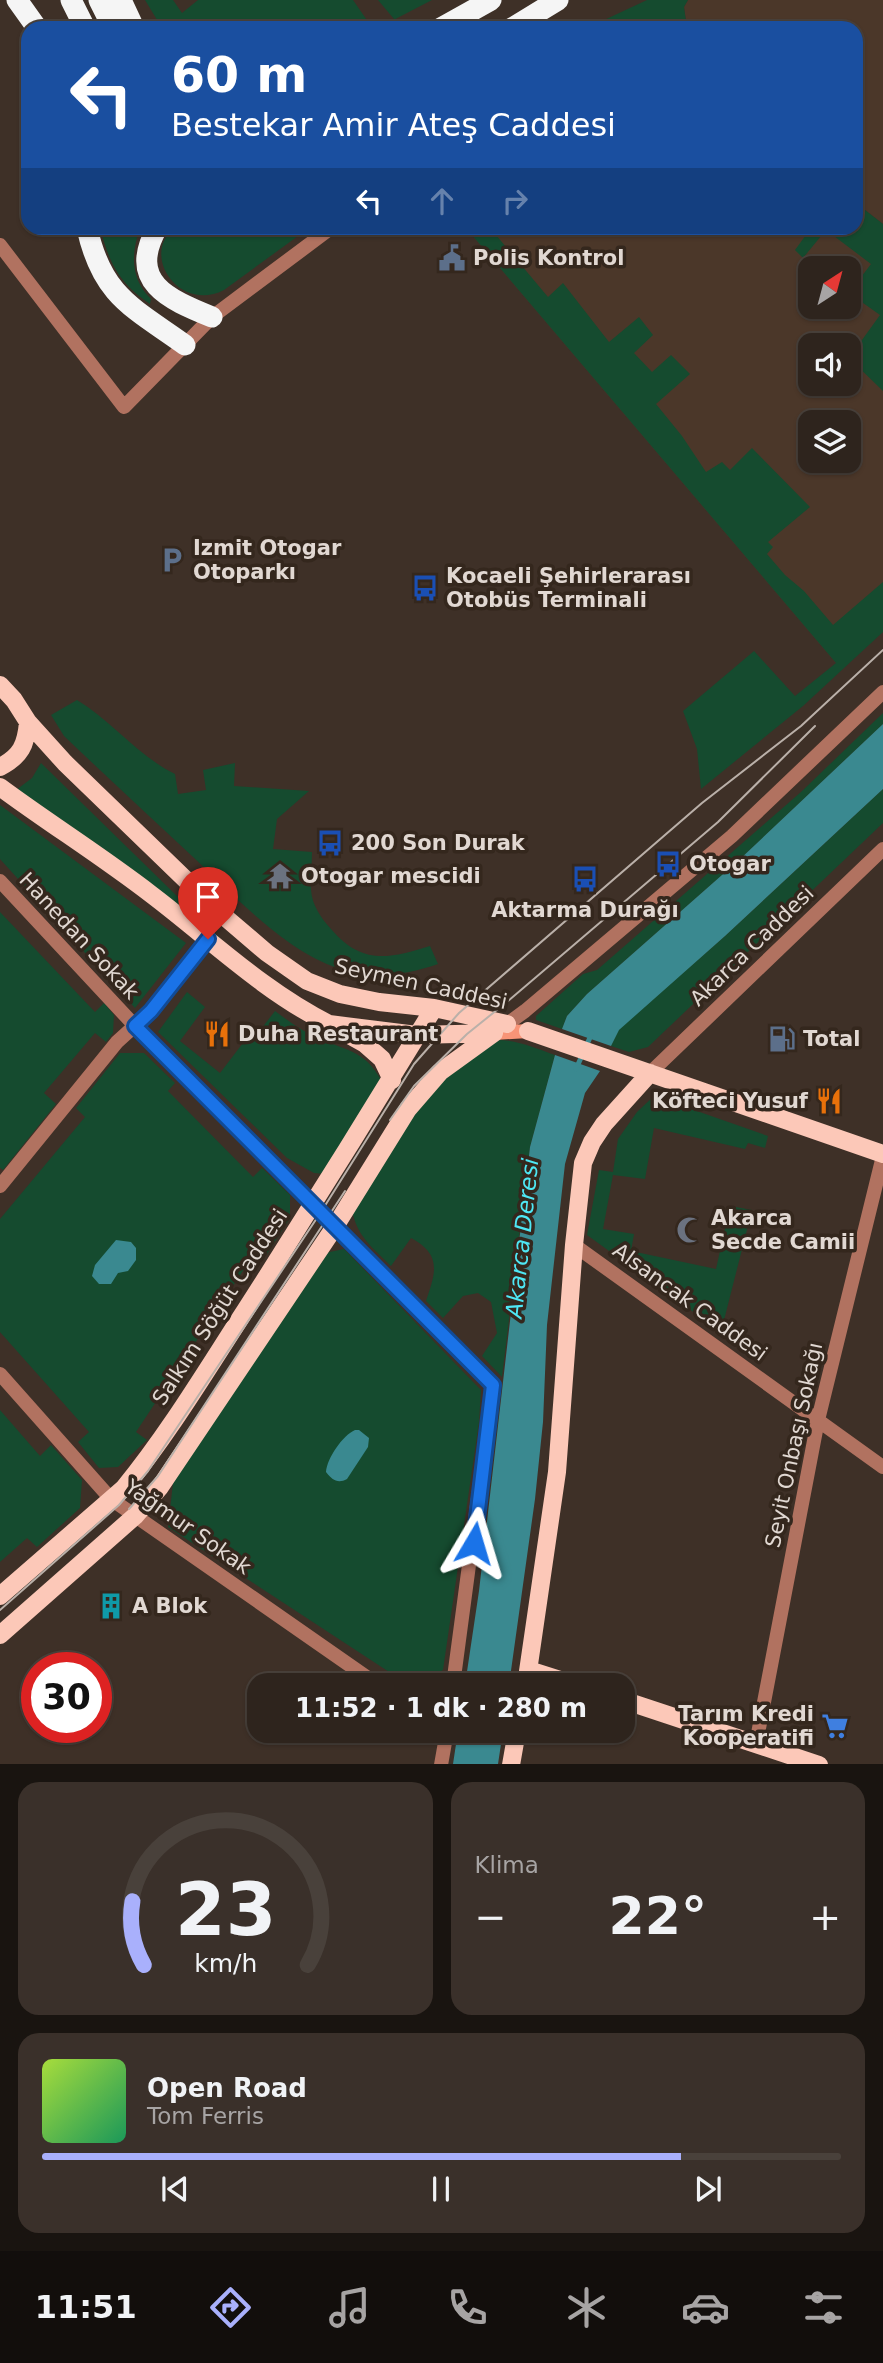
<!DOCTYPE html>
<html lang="tr">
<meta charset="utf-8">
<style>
:root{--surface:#2e241d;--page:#3a302a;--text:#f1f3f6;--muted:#a7a4a4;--line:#49413b;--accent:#a9b0fc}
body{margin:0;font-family:"DejaVu Sans",sans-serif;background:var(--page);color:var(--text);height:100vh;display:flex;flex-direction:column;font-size:26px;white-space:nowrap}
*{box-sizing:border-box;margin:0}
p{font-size:23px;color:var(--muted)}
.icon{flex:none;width:38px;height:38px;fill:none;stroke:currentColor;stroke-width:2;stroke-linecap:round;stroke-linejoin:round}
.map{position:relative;height:1764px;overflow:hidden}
.panel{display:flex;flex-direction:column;gap:18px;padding:18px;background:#191410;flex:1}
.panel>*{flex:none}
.top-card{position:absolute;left:21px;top:21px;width:842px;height:214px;border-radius:21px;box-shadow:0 2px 5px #0004,0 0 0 2px var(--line);background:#1a4fa0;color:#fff;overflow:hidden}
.needle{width:46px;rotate:36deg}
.tools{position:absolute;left:798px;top:256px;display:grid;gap:14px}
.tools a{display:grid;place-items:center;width:63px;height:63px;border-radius:14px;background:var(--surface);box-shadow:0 2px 5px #0004,0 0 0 2px var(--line);font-size:35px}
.speed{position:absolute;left:21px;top:1652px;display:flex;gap:14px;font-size:35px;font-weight:700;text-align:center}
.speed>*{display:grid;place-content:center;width:91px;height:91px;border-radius:50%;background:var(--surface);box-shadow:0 2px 5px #0004,0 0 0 2px var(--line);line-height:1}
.speed .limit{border:10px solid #d22;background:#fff;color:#111}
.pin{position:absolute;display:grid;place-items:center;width:60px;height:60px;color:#fff;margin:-72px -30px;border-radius:50% 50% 50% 0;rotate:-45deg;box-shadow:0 0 7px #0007}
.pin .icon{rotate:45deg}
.me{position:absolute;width:77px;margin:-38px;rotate:7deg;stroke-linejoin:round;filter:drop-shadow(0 0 5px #0008)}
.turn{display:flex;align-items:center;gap:24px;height:147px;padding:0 35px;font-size:32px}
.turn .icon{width:91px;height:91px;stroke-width:2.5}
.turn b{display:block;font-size:49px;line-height:60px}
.lanes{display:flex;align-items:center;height:66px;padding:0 35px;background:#0003;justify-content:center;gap:35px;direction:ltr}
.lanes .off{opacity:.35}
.big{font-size:52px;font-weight:600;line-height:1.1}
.panel .widget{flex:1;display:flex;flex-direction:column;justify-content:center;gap:10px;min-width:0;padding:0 24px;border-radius:21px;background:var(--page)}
.panel .dial{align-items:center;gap:0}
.dial svg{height:182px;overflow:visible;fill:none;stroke:var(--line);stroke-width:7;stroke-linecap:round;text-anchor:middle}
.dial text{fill:var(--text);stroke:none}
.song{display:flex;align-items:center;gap:21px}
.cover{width:84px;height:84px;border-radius:10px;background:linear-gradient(135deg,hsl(80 70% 55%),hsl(150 70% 35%))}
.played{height:7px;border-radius:4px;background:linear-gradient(90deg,var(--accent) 80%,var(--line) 80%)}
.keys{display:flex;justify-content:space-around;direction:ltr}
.heat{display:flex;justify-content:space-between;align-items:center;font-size:38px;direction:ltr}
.panel .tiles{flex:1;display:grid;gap:18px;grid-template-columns:1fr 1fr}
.widget:last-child{grid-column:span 2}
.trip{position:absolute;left:247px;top:1673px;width:388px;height:70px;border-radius:21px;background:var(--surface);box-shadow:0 2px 5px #0004,0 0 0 2px var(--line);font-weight:600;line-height:70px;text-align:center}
.tab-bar{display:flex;height:112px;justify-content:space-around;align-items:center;background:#120e0c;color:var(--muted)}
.tab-bar .icon{width:49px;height:49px}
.tab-bar .current{color:var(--accent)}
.tab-bar b{font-size:32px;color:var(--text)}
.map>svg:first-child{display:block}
.built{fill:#4b3729;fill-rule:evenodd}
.green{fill:#154b2f}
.water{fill:#3a8990}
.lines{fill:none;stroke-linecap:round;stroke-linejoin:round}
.stream{stroke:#3a8990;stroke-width:5}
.minor{stroke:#b17260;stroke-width:14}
.secondary{stroke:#f89477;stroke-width:14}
.primary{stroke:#fcc8b8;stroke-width:18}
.motorway{stroke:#f5f5f5;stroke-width:21}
.tram{stroke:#bab0a9;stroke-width:2}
.route-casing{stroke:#114b97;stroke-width:18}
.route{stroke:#1a73e8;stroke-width:12}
.labels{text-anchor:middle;stroke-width:7;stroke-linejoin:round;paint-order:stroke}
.poi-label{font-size:21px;font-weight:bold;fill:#e1d8d2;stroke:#34271d;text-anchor:start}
.street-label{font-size:21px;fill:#e1d8d2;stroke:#34271d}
.water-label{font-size:23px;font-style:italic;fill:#4ee7f4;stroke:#34271d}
</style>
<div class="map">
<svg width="883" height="1765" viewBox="0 0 883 1765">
<rect width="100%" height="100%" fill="#3e3027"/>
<path class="built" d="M688,0h195v224l-27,-21v-175h-169l-3,-21z
M466,228h390l27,11v382l-47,42zM810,268h39v38h-39zM810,345h39v38h-39zM810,422h39v38h-39z"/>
<path class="green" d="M145,0h28l9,13 16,-13h155l18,26 23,-7 -16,-19h54l-54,28h-216z
M647,0h41l-4,7 3,21h-62l-8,-7 -11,7h-19z
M856,203l27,21v167l-34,-33 31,-43 -31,-22 22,-29 -45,-34 -23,28 -8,-8 16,-22h45z
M100,228h40c-9,26 -10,50 11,71l-1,5c-32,-22 -40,-40 -50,-76z
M174,228h135l-85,62c-44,23 -84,-34 -50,-62z
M466,228h26l-1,1 57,68 15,-14 46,59 30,-25 14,18 -19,18 18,19 19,-17 19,19 -34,30 26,32 24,36 16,-10 8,8 22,-22 58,59 -42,35 5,5 -6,7 18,21 19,16 29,34 50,-43v50l-80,74 -102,83 -4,-40 -14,-38 71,-60 41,45 41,-33z
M77,700c35,21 61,56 98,74l3,20 28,-4 -3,-20 32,-7 -1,23 75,5 -32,28 -4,30 39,3c0,12 -2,26 -1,38 1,15 10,28 20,39 31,36 57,30 99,17l8,18c-32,11 -61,15 -94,6 -57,-16 -109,-74 -152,-114 -43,-40 -86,-80 -128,-120l-13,-21z
M883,713v11l-144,136 -152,134 -20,22 -5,13 -26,-9v-4l47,-42 14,-4 204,-178z
M41,763l184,180 -209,-153 16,-12z
M883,789v34l-235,224 -19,5 -18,-6 7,-16 107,-94z
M0,805l186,138 -51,65 -135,-149z
M0,912l95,100 9,-9 10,12 -1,18 -7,9 -11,-9 -51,60 12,11 -53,66 -3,-2z
M187,992l18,15 -25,34 40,32 26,-34 5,3 24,-31c12,9 24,18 37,24 31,16 53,13 70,47l-56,92 -12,-1 -27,-15 -129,-126z
M493,1040c22,-1 42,8 62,15l-25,92 -28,230 -20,-21 15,-23 -6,-31 -13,-9 -15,3 -20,22 -17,-17c9,-27 17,-46 -15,-63l-20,28c-18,-18 -35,-30 -39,-57l60,-97 32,-36z
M120,1053h24l31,30 -7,8 85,86 9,-9 28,27v23l-23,36 -9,-6 -122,184 11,8 -29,27 -19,1 -21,-26 11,-10 -89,-100v-113l85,-102 -9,-9z
M654,1096l114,40 -3,12 -17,-5 -3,6 -91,-21 -9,51 -32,-4 -10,54 31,5 -3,17 85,18 14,-63 22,4 -31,122 -134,-97 12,-65 14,2 5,-33 19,-27z
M344,1249l137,141 -2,32 -36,248 -28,15h-6l-241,-158 5,-44 152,-230z
M0,1410l40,46 11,-11 31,35 -2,28 -43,39 -10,-9 -27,24z"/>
<path class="water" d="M883,724v65l-158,147 -106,94 -8,16 -49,-17 5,-13 20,-22 152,-134z
M555,1055l45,16 -15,22 -20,71 -18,161 -4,97 -8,77 -26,186h-44l14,-94 51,-444z
M116,1240l15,2 5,6v12l-8,11 -10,2 -7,11h-12l-7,-8 3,-11z
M355,1430h4l10,8 -1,9 -21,32c-9,5 -15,1 -21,-7 1,-14 17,-37 29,-42z
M458,1731h45l-5,33h-45z"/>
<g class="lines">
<path class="stream" d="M576,1069l16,-36"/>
<path class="minor" d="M0,245l124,162 88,-90 119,-89
M0,881l135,145 358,359 -40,300
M507,1024l18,-13 207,-175 151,-144
M650,1073l233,-224
M0,1186l117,-144 34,-31 57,-72
M574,1245l309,222
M0,1374l111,125 267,186
M756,1744l62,-324 65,-264
M441,1765l6,-34"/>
<path class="secondary" d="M494,1033l34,-2"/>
<path class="primary" d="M0,685l14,15 14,22 37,41 154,149 48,41 40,28 33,13 39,8 55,6 73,16
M0,767c21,-11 26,-22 28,-45
M0,787c50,37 103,70 152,108 58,44 111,96 177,129l88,11 77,-2
M338,1029l27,15 17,15 10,21
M528,1031l355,123
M0,1596l124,-108c45,-55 82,-117 121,-177 64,-100 127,-201 189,-303
M0,1635l135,-119 25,-29 176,-262 72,-116 32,-37 54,-39
M529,1670l47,15
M526,1685l31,-213 17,-227 9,-82 9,-21 12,-18 46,-51
M623,1700l196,65
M511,1765l6,-34"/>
<path class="motorway" d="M17,0l20,28
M71,0l14,28
M99,0l14,28
M121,0l13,28
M441,28l50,-28
M512,28l46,-28
M87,228c15,68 45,79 98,117
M157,228c-30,54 11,71 55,89"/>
<path class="tram" d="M390,1120l24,-34 53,-52 41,-33 210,-179 97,-96
M129,1509l29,-33 187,-285
M0,1610l119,-105 29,-34 173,-259 93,-148 45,-51 243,-210 99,-77 82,-76"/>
</g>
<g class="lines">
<g class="route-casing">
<path id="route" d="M208,939l-57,72 -16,15 358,359 -19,158"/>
</g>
<use href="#route" class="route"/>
</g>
<defs>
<g id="civic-bare" transform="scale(2.1)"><path d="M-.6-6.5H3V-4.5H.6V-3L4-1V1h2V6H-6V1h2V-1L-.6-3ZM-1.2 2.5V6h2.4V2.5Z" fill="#5c6f8a" stroke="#34271d" stroke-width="2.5" paint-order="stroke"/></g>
<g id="parking-bare" transform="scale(2.1)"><path d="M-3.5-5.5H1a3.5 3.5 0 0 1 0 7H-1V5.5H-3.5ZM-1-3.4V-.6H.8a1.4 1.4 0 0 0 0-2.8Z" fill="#5c6f8a" stroke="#34271d" stroke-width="2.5" paint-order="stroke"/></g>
<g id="bus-bare" transform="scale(2.1)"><path d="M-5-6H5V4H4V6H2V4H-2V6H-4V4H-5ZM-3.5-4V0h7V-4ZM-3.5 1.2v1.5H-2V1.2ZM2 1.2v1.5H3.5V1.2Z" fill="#1a4fb4" stroke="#34271d" stroke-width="2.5" paint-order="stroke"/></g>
<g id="temple-bare" transform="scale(2.1)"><path d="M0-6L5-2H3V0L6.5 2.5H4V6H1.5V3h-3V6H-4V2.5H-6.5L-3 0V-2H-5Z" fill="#6b7280" stroke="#34271d" stroke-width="2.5" paint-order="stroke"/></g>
<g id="restaurant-bare" transform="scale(2.1)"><path d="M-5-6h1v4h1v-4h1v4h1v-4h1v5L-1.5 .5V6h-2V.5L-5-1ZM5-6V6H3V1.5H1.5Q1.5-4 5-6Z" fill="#e8710a" stroke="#34271d" stroke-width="2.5" paint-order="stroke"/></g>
<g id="fuel-bare" transform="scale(2.1)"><path d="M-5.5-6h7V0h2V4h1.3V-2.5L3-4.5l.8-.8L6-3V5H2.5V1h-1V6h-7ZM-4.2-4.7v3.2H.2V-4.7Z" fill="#5c6f8a" stroke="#34271d" stroke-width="2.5" paint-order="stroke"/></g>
<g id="mosque-bare" transform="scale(2.1)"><path d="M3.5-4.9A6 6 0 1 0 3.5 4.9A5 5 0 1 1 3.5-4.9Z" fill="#6b7280" stroke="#34271d" stroke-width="2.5" paint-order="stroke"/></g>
<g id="building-bare" transform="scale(2.1)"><path d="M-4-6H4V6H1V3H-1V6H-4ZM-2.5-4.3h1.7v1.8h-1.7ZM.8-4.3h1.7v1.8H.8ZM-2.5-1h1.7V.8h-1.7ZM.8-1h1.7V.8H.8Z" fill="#0f9aa8" stroke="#34271d" stroke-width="2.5" paint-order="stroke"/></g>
<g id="supermarket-bare" transform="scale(2.1)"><path d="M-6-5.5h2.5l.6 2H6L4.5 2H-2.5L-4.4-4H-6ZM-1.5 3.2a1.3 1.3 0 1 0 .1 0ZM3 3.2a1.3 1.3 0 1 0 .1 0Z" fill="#3f7fe0" stroke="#34271d" stroke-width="2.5" paint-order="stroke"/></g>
</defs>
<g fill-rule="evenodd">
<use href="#civic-bare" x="452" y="258"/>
<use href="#parking-bare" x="172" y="560"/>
<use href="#bus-bare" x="425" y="588"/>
<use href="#bus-bare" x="330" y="843"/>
<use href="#bus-bare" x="668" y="864"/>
<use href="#temple-bare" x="280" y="876"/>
<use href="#bus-bare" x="585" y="879"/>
<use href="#restaurant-bare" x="217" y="1034"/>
<use href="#fuel-bare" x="782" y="1039"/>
<use href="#restaurant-bare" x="829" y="1101"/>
<use href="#mosque-bare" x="690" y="1230"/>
<use href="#building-bare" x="111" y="1606"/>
<use href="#supermarket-bare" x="835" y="1726"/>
</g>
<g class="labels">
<g class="poi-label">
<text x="473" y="265">Polis Kontrol</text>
<text x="193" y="555">Izmit Otogar<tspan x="193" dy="24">Otoparkı</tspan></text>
<text x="446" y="583">Kocaeli Şehirlerarası<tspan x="446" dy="24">Otobüs Terminali</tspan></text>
<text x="351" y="850">200 Son Durak</text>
<text x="689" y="871">Otogar</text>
<text x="301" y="883">Otogar mescidi</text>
<text x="585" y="917" text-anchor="middle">Aktarma Durağı</text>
<text x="238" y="1041">Duha Restaurant</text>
<text x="803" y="1046">Total</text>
<text x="808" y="1108" text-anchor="end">Köfteci Yusuf</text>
<text x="711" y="1225">Akarca<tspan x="711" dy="24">Secde Camii</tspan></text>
<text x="132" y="1613">A Blok</text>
<text x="814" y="1721" text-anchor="end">Tarım Kredi<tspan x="814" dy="24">Kooperatifi</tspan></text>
</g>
<g class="street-label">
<text transform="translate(79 936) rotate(47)" y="7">Hanedan Sokak</text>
<text transform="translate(752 946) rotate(-44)" y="7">Akarca Caddesi</text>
<text transform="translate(421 984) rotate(12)" y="7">Seymen Caddesi</text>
<text transform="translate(690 1302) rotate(36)" y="7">Alsancak Caddesi</text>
<text transform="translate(220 1307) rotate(-57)" y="7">Salkım Söğüt Caddesi</text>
<text transform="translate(794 1445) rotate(-78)" y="7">Seyit Onbaşı Sokağı</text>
<text transform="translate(188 1527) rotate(35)" y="7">Yağmur Sokak</text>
</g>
<g class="water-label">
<text transform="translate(522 1238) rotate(-84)" y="8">Akarca Deresi</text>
</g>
</g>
</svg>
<div class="tools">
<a><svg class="needle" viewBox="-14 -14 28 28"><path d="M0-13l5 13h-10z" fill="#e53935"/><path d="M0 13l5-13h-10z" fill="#a7a4a4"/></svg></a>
<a><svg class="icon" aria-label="sound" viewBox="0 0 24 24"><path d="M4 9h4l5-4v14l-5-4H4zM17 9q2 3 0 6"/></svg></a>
<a><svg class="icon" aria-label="layers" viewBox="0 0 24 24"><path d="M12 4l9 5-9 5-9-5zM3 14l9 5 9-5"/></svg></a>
</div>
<div class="speed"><div class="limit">30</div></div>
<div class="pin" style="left:208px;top:939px;background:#d93025"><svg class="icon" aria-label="arrive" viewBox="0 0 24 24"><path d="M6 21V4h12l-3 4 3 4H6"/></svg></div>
<svg class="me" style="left:474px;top:1543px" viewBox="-20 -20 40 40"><path d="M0-17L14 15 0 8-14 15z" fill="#1a73e8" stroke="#fff" stroke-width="4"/></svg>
<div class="trip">11:52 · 1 dk · 280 m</div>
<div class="top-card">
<div class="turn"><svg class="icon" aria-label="left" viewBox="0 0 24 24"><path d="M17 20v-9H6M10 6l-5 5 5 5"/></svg><div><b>60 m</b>Bestekar Amir Ateş Caddesi</div></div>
<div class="lanes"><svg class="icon" aria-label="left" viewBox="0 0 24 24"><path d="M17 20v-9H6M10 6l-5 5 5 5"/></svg><svg class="icon off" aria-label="ahead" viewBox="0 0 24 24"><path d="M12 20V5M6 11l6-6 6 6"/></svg><svg class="icon off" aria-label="right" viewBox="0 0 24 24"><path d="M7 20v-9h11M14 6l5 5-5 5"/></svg></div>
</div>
</div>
<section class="panel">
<div class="tiles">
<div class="widget dial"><svg viewBox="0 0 100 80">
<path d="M14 69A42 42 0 1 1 86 69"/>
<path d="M14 69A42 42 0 0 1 9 41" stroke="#a9b0fc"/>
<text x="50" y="56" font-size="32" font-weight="700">23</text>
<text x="50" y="72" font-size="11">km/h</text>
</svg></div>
<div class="widget"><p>Klima</p>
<div class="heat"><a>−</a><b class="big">22°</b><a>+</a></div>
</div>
<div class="widget">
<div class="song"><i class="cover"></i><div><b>Open Road</b><p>Tom Ferris</p></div></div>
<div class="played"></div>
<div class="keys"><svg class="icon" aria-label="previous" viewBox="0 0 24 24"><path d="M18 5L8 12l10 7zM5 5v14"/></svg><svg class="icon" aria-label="pause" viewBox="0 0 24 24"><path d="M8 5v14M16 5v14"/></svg><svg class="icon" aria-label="next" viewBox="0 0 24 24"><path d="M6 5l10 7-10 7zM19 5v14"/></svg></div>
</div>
</div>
</section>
<nav class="tab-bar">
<b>11:51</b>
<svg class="icon current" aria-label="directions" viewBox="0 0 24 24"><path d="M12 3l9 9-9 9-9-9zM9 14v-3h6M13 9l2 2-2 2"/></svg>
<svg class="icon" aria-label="music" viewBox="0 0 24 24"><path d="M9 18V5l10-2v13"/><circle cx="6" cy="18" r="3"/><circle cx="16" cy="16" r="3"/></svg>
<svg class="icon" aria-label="phone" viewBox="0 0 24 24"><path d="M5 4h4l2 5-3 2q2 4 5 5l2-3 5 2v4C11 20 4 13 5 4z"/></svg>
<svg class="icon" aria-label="climate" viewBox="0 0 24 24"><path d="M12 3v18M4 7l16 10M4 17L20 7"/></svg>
<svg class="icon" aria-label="car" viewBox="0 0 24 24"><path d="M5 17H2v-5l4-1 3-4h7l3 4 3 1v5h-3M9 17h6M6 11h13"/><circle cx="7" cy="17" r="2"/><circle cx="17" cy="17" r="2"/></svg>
<svg class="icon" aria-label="filters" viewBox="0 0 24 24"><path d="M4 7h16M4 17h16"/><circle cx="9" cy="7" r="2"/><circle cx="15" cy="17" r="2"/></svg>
</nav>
